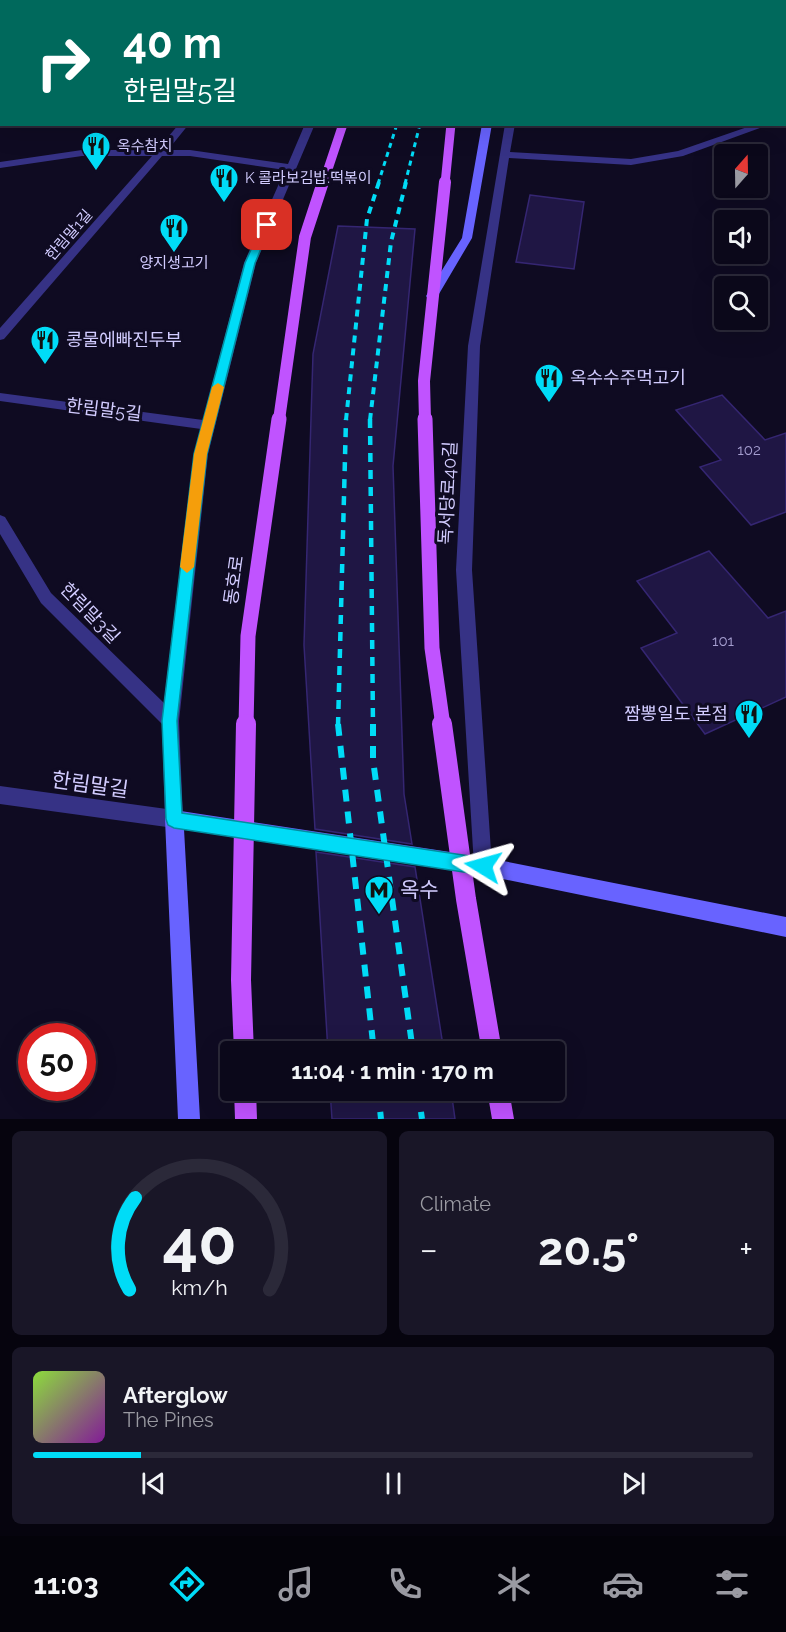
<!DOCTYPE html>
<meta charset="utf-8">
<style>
:root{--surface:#0b081a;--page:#191627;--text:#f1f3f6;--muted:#9a9aa2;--line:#2b2939;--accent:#00dcf7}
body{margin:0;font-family:Raleway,"Noto Sans KR",sans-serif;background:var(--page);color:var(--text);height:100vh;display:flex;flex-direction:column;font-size:22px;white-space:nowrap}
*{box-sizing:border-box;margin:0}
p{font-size:20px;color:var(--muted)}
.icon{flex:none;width:33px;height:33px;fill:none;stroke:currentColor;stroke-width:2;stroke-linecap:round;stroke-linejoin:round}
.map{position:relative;height:1119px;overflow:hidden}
.side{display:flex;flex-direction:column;gap:12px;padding:12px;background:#06040e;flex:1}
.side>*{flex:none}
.guide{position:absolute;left:0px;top:0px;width:786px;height:126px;box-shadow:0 6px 24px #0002,0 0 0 2px var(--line);background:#00695c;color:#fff;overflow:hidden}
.needle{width:39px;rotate:20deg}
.controls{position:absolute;left:714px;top:144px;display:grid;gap:12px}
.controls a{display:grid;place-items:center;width:54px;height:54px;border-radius:6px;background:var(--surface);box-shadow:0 6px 24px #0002,0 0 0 2px var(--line);font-size:30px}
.speed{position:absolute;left:18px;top:1023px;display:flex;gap:12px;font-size:30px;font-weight:700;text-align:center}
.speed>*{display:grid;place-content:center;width:78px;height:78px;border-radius:50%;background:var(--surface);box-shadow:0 6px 24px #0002,0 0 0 2px var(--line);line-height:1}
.speed .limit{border:9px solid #d22;background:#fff;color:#111}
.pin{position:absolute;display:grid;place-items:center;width:51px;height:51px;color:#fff;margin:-26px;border-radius:12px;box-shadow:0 3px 9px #0006}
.me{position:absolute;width:66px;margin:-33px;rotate:278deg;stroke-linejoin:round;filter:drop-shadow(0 0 4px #0008)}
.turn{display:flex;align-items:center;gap:21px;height:126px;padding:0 24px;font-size:27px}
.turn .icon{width:78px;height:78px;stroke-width:2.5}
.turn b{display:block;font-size:42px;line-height:51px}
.big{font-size:45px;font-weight:700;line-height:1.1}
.side .tile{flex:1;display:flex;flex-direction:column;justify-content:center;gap:9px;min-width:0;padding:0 21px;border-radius:9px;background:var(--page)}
.side .dial{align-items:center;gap:0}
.dial svg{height:156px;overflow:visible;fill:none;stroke:var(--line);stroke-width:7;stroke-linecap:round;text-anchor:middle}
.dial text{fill:var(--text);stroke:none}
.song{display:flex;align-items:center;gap:18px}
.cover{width:72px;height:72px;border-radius:9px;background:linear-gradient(135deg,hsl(90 70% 55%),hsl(290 70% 35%))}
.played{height:6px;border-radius:3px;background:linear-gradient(90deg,var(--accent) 15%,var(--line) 15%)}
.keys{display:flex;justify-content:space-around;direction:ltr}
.heat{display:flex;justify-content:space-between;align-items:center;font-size:33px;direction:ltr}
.side .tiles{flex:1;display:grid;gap:12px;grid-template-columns:1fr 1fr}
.tile:last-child{grid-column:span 2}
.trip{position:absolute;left:220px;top:1041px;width:345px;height:60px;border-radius:6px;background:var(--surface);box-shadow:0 6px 24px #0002,0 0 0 2px var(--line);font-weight:700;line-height:60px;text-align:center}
.tab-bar{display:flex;height:96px;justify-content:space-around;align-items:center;background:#04030a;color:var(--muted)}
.tab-bar .icon{width:42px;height:42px}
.tab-bar .active{color:var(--accent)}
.tab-bar b{font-size:27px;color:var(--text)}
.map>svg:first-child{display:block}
.building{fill:#1f1644;stroke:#352672;stroke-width:1.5}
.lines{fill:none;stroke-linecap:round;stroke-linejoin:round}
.minor{fill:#363285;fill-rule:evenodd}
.tertiary{fill:#363285;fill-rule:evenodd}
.secondary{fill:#6863ff;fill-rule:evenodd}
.primary{fill:#c053ff;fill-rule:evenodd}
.rail-far3{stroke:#00dcf7;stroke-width:3;stroke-dasharray:5 4.5;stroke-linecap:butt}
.rail-far2{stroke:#00dcf7;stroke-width:4;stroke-dasharray:7 6;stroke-linecap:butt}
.rail-far1{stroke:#00dcf7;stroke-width:4.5;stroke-dasharray:9 8;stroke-linecap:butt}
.rail{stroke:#00dcf7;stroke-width:6;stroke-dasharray:12 10;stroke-linecap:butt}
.primary-bridge-far3{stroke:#c053ff;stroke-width:9}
.primary-bridge-far2{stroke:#c053ff;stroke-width:12}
.primary-bridge-far1{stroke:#c053ff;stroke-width:15}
.primary-bridge{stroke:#c053ff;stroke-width:20}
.route{fill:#00dcf7;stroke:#008fa1;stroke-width:1.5}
.slow{fill:#f59e0b}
.labels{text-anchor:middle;stroke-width:6;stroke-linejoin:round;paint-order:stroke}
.far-poi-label{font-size:15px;fill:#d2ccff;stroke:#0f0b22;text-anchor:start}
.far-street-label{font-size:15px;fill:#d2ccff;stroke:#0f0b22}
.number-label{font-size:15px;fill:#a59ed0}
.poi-label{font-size:18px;fill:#d2ccff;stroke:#0f0b22;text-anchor:start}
.street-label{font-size:18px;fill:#d2ccff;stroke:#0f0b22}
.near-street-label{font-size:21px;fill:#d2ccff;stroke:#0f0b22}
.near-poi-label{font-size:21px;fill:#d2ccff;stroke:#0f0b22;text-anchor:start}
</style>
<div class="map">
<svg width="786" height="1119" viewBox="0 0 786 1119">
<rect width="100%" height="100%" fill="#0f0b22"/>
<path class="building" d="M530,195l54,7 -10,67 -58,-7z
M338,226l77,3 -22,237 11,328 8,50 -97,-15 -11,-184 9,-291z
M722,395l43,45 21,-7v79l-35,13 -51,-58 21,-7 -45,-50z
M709,551l59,67 18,-7v86l-81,37 -64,-86 36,-15 -40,-52z
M316,852l99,15 29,185h-116z
M330,1090h121l4,29h-123z"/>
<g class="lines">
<path class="minor" d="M303,0h8l-9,2z
M368,0h9l-1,2z
M538,0h8v2h-8z
M0,4h2l-2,6z
M786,115v6l-2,1v-6z
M179,124h10l-21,26h22l98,14 17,-40h10l-59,139 -48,191 -29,267 4,98 -3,6 -6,3 -6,-3 -3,-6 -3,-95 -121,-121 -41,-69v-19l5,2 46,76 113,110 30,-249 7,-25 -201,-28v-8l203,27 41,-157 41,-93 -95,-14h-28l-158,183 -4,1v-12l152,-172h-70l-82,12v-6l82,-12h75z
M505,124h10l-5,28 121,7 47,-8 78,-27h15l-88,32 -52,9 -122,-7 -29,188 -8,224 20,296 -2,7 -7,2 -7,-2 -2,-7 -18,-296 12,-224z"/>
<path class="tertiary" d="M0,786l174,24 6,3 3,6 -3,6 -6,3 -174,-24z"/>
<path class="secondary" d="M394,0h8l-9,2z
M518,0h8v2h-8z
M482,124h10l-20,114 -36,61h-8l-2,-3 36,-58z
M174,810l309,47 303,60v20l-303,-62 -299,-46 16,290h-22l-13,-300 3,-6z"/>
<path class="primary" d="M420,0h8l-9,2z
M480,0h8v2h-8z
M234,1090h22l1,29h-22z
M487,1090h22l5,29h-22z"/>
<path class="rail-far3" d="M378,184l19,-60
M405,184l15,-60"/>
<path class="rail-far2" d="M346,420l21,-201 12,-37
M370,420l21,-178 15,-60"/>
<path class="rail-far1" d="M370,419l3,307
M338,726l8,-307"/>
<path class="rail" d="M338,724l36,328
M373,724v36l40,292
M378,1090l3,29
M418,1090l4,29"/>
<path class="primary-bridge-far3" d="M323,184l20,-60
M445,184l6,-60"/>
<path class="primary-bridge-far2" d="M279,420l26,-183 18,-55
M425,420l-1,-39 21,-199"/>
<path class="primary-bridge-far1" d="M425,419l7,229 11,78
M246,726l2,-90 31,-217"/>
<path class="primary-bridge" d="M442,724l24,175 26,153
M244,1052l-3,-72 5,-256"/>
</g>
<path class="route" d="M267,222l4,3 -16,38 -48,191 -30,267 5,92 301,45 6,2 3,6 -3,6 -6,3 -309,-47 -6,-3 -2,-6 -4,-98 32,-267 51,-191 17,-38z"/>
<path class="slow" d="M218,383l6,4 -17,67 -13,113 -7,6 -7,-6 14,-113 18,-67z"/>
<defs>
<g id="restaurant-pin" transform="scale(1.5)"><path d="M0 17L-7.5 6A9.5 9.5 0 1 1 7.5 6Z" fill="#00dcf7" stroke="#0f0b22"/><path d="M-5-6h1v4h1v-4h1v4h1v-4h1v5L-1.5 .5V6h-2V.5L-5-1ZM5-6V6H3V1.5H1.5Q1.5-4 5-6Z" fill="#111"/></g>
<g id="metro-pin" transform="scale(1.5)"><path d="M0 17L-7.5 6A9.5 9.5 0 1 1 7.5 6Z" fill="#00dcf7" stroke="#0f0b22"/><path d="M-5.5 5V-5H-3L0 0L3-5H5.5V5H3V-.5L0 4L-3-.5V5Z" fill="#111"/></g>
</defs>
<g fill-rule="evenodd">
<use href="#restaurant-pin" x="96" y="146"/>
<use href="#restaurant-pin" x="224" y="178"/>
<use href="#restaurant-pin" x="174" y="228"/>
<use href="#restaurant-pin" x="45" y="340"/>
<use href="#restaurant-pin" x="549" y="378"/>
<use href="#restaurant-pin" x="749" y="714"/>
<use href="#metro-pin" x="379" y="890"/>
</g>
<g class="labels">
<g class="far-poi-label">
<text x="117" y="151">옥수참치</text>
<text x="245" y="183">K 콜라보김밥.떡볶이</text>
<text x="174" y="268" text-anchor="middle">양지생고기</text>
</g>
<g class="far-street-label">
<text transform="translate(69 235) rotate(-49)" y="5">한림말1길</text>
</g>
<g class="number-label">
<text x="749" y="455">102</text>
<text x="723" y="646">101</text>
</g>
<g class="poi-label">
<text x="66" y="346">콩물에빠진두부</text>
<text x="570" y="384">옥수수주먹고기</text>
<text x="728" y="720" text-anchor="end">짬뽕일도 본점</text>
</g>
<g class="street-label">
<text transform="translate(104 410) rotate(7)" y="6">한림말5길</text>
<text transform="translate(448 493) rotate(-87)" y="6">독서당로40길</text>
<text transform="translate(234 580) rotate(-82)" y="6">동호로</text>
<text transform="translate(90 613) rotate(46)" y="6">한림말3길</text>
</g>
<g class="near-street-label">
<text transform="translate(90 785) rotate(8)" y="7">한림말길</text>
</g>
<g class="near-poi-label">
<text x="400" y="897">옥수</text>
</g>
</g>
</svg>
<div class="controls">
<a><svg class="needle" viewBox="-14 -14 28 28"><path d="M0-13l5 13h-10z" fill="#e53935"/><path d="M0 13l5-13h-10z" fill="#9a9aa2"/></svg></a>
<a><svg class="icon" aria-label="sound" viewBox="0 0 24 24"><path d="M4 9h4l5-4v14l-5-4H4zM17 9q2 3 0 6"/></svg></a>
<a><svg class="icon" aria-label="search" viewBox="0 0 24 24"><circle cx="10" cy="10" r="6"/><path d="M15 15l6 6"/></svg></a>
</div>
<div class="speed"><div class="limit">50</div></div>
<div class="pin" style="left:267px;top:225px;background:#d93025"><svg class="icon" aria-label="arrive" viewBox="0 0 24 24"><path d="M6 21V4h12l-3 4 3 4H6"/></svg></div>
<svg class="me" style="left:483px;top:866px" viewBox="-20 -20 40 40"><path d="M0-17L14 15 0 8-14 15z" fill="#00dcf7" stroke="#fff" stroke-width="4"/></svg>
<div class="trip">11:04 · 1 min · 170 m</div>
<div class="guide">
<div class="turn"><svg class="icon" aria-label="right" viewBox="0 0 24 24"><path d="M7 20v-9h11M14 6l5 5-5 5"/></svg><div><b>40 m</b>한림말5길</div></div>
</div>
</div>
<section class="side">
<div class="tiles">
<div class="tile dial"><svg viewBox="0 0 100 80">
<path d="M14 69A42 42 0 1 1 86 69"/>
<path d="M14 69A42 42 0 0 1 17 22" stroke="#00dcf7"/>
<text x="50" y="56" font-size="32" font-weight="700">40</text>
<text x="50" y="72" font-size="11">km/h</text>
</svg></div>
<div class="tile"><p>Climate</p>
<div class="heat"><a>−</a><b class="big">20.5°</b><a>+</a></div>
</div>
<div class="tile">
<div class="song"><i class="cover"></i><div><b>Afterglow</b><p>The Pines</p></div></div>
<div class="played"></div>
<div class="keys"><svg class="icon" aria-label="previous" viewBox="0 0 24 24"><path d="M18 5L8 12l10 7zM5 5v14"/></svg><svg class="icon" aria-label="pause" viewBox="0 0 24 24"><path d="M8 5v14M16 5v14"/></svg><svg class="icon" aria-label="next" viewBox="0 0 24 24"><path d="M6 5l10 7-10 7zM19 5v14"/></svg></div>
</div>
</div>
</section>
<nav class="tab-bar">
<b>11:03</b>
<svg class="icon active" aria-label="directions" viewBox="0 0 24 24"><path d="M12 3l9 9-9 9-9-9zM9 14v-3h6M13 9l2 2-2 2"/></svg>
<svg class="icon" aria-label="music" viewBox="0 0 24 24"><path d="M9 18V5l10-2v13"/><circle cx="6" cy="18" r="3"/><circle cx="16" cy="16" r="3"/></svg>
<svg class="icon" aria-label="phone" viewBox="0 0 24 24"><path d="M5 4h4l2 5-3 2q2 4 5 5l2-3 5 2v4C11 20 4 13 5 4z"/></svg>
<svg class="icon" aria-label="climate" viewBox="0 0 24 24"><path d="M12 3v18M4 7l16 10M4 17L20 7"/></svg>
<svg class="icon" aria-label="car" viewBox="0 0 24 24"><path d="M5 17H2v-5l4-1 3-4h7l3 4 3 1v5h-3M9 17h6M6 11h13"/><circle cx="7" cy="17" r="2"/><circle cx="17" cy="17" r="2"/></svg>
<svg class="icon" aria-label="filters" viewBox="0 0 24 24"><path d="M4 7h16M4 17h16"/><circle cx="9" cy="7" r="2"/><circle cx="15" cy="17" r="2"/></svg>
</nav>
